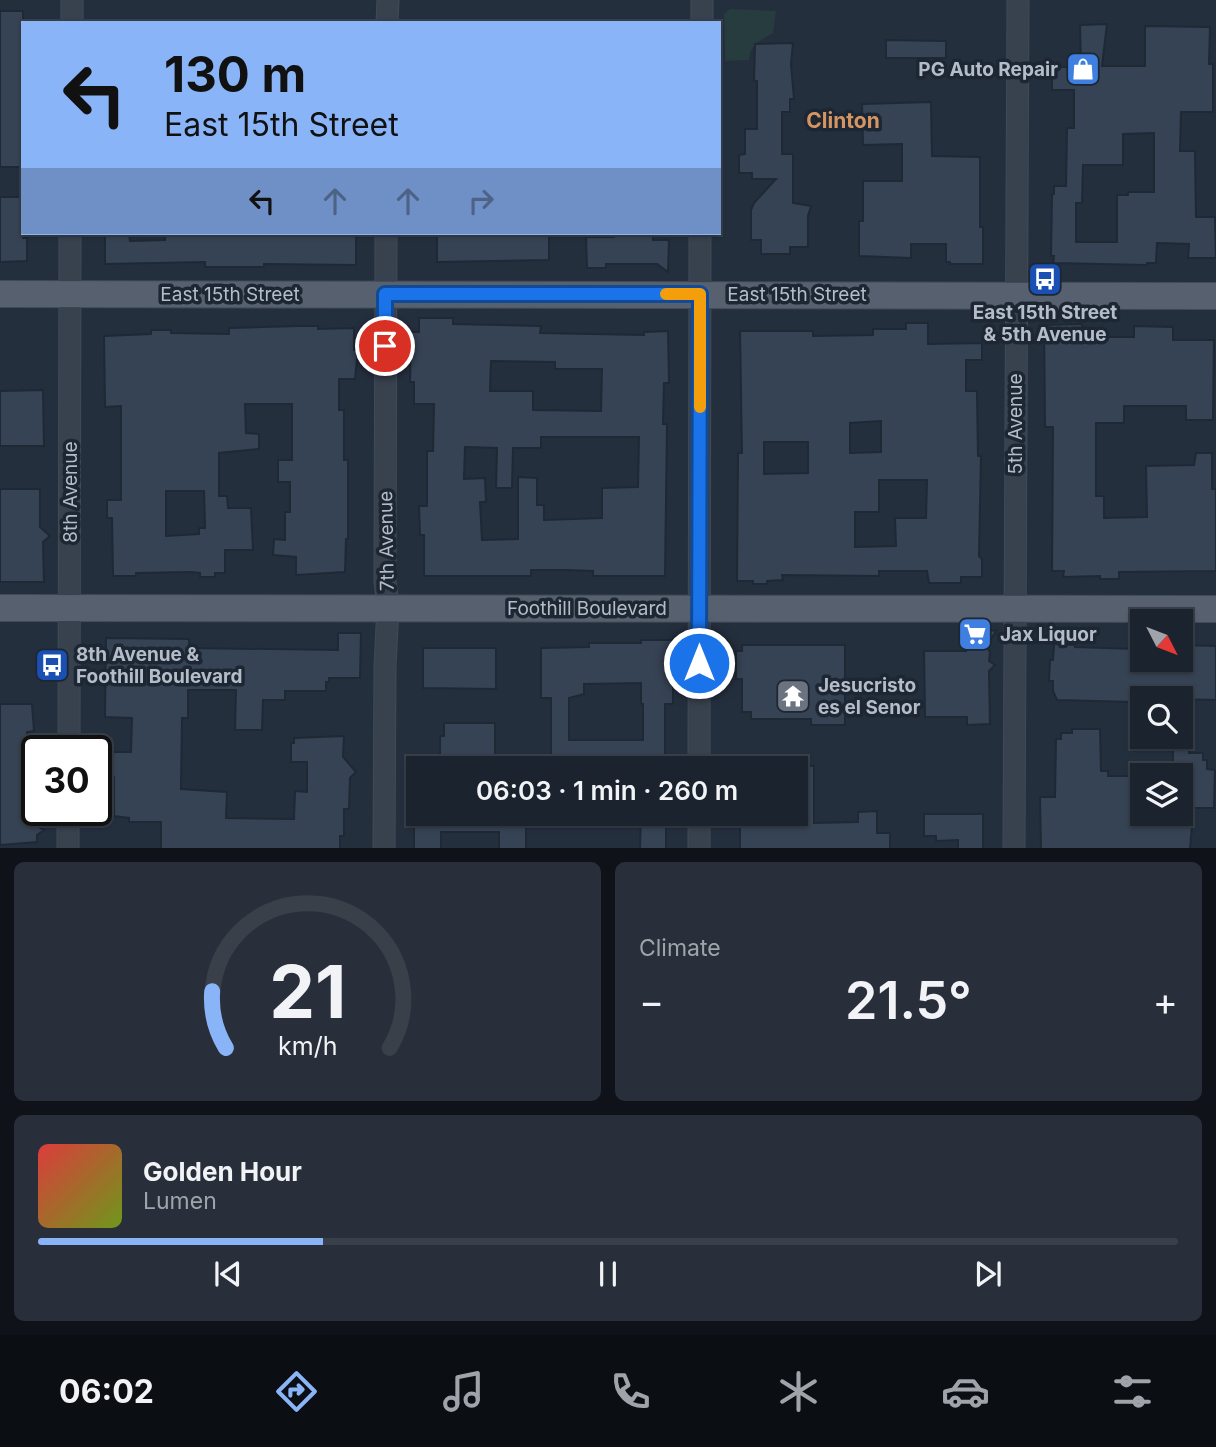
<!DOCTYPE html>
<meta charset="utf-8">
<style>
:root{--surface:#1b232e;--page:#282f3a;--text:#f1f3f6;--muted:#a0a4aa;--line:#39404a;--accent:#8ab4f8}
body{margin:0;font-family:Inter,sans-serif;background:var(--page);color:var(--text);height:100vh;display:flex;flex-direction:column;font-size:26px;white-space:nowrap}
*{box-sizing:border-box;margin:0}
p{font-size:23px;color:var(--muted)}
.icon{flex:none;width:38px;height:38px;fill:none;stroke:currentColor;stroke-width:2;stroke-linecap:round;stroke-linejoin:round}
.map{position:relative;height:848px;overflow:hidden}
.side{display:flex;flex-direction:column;gap:14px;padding:14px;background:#0f1319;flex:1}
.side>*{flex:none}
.hud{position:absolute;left:21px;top:21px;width:700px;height:214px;border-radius:0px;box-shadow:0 2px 5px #0004,0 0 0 2px var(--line);background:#8ab4f8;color:#111;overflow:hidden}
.needle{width:46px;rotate:132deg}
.fabs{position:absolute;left:1130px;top:609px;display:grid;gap:14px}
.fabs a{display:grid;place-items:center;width:63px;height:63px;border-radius:0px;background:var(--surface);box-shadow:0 2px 5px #0004,0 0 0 2px var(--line);font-size:35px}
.speed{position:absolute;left:21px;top:735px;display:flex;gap:14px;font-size:35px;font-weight:700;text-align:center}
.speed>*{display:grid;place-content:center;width:91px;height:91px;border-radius:50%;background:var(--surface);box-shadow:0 2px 5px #0004,0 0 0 2px var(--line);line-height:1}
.speed .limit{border:4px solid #111;border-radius:10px;background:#fff;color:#111}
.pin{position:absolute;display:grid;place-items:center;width:60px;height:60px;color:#fff;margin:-30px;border:4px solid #fff;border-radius:50%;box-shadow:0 2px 7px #0007}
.me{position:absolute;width:77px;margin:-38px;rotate:0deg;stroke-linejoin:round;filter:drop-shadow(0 0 5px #0008)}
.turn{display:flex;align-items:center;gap:24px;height:147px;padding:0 28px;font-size:32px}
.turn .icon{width:91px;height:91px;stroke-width:2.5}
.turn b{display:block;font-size:49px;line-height:60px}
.lanes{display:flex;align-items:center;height:66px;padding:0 28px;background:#0003;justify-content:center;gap:35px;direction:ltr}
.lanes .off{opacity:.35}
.big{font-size:52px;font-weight:600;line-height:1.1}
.side .card{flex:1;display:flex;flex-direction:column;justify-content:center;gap:10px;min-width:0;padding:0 24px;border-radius:10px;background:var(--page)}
.side .dial{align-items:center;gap:0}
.dial svg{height:182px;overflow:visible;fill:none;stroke:var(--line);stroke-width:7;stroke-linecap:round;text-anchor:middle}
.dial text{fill:var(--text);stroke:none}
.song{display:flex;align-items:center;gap:21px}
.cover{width:84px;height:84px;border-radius:10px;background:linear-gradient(135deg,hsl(0 70% 55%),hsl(80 70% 35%))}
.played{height:7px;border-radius:4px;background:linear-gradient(90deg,var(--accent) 25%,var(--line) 25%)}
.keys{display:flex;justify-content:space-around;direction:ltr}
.heat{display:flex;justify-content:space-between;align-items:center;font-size:38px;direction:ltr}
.side .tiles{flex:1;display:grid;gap:14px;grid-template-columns:1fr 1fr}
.card:last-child{grid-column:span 2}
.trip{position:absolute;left:406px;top:756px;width:402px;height:70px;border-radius:0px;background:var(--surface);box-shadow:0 2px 5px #0004,0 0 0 2px var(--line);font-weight:600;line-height:70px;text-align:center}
.tab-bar{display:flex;height:112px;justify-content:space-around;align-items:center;background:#0b0e12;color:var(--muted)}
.tab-bar .icon{width:49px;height:49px}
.tab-bar .current{color:var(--accent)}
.tab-bar b{font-size:32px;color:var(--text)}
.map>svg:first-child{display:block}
.green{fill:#263c3f}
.building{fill:#364354;stroke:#1f2835;stroke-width:2;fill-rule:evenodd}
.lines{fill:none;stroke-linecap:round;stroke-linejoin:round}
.minor-casing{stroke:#414a57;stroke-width:23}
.major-casing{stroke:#414a57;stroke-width:28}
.minor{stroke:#38414e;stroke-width:21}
.major{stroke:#56606e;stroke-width:26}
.route-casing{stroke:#114b97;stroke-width:18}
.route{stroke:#1a73e8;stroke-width:12}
.slow{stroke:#f59e0b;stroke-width:12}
.labels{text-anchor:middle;stroke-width:7;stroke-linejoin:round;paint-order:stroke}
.poi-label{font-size:19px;font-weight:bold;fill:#b4bcc9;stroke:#1d2633;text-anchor:start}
.street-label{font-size:19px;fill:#b4bcc9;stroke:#1d2633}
.neighbourhood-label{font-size:21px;font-weight:bold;fill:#d59563;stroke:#1d2633}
</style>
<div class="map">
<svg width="1216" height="849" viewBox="0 0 1216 849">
<rect width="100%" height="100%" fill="#242f3e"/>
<path class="green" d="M730,9l46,2 -3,22c-11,6 -24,12 -24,27l-24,1 -1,-47z"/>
<path class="building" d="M0,11h23v156h-23z
M1107,24l-5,42h43v-40l65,1 -1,37h4v48h-32l-1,39h15l1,66h19l1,41h-28l1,-14 -32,-1 -1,20h-9v2l-94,-2 1,-7h-3l1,-62h2v-8h12l1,-58h7v-38h-22v-23h29l-1,-42zM1154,133v59h-26v3h-11v47h-41v-39h6l1,-38h40v-31z
M886,40l60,1v17h-60z
M793,43l-2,21 3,35h-4v13h-8v42h11v49l18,3 -3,10v31h-18v7h-29v-14h-10v-30l3,-7 22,-24h-24v-6h-13v-18l6,-1v-25h12v-48h-3l1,-37z
M931,102l1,54 48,1v70h3v37h-33v-2h-4v-18h-35v14l-52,-2v-35h4v-40h39v-37l-39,1 -1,-41z
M0,197h23v41h4v23l-27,1z
M105,233h24l1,8 35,-1v-7h191v32l-92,-1v3h-59v-5l-100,2z
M437,233h112v27l-112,2z
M614,233h39v7h16l-1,32 -11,-8h-51v4h-19l-1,-31h28z
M419,318h34v6l88,2 -1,7 104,2v-3l24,-1 1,52h-5l-1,41h4l-2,152h-72v-5l-26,-1h-36v6h-107v-41h-4l-1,-29h8v-55h6l1,-47h-20v-22h-4l1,-50h8zM491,361l64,1v7h47l-1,42 -68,-1v-19h-43zM541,437h98l-1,50 -36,1v30l-58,2v-15h-7v-27l-19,-1v62l-36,1 -2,-38h6l-1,-24 -21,1 1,-32 32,1 -1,40h16l1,-40h28z
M906,323h22v21l54,-1v17h-16v31h11l1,65h3l-2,100 3,3v18h-21v6h-32l-2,-12h-48v5l-97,-1 1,5 -16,1v3h-14v-3h-16l1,-128h4l-2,-122h73v5l60,-1v-6h33zM881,421v31l-31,1v-30zM764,442h44v31l-44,1zM879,480h48l-1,38h-31l1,28 -41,1v-35h24z
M1082,324v13h52v-11l39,1v13h41l-1,80h-27v-14h-62v17h-28v73h8v22l43,-1 -1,-51 48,-1 2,-12h16v36h4v82l-97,1v7h-19v-3l-37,1 1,-6h-12l1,-144h-8l-1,-102z
M299,326h19v3l36,-1v22h4l-3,29h-16v31h5v50h4v79h-2l-1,33 -49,3v-18l-23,-2 1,-16 11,1v-28h5v-30h-12v-22h14v-56h-47l1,29 13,1v15l-40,4v43h8l1,12h23l2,42h-28v23h-10v4h-15v-4l-9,-1 -55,1v3h-23l-1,-58h-5v-18h14v-94l-16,1 -1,-71 47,-2v-4h20v3l58,1v-6zM166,491h38l1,37h-6v6l-33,2z
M43,390l1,56h-44v-55z
M0,489h40v38l10,9 -7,6 1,40h-44z
M997,630l-11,16 4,6 -1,9 6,4 -6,6 1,53 -23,1v-8h-42l-1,-66h42v-17z
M338,633h23l-1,45h-31v4h-3v9h-41v9h-22l-1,30h-27l1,-40h-48v28h-6l-1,71 46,3 -1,26 68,1 1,-28 12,1v-30h-16v-19h3v-5l50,-2 -1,21 13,15 -6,6 -1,31h-5v27h-4v13h-179v-27h-32v-4l-15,-2v-39h-7v-25h24l1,-34 -27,-1 1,-79 83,1v9l149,2z
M641,640h32v64h-8v64h-114v-70h-10v-50l48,-1v-4h52zM641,683v21h2v36h-74v-42l15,-4v-10z
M1054,644l21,1v2l62,2v11h44v-15l35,1v54l-78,-2v3l-5,1 -76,-2 -4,-9v-10h-4l1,-21h3z
M742,645h103v80h-34v-6h-60v-7h-9v-33h-6v-28h6z
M423,648h73v41l-73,-1z
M0,704h32l2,27 -7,1v34h10l1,61 6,3 -7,5v7l-36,3 -1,-2z
M444,723h51v33h-55v-20h4z
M1072,729h28l1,42h7v5h35v38h50l-3,35h-149l-1,-52h15l1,-58h5v-6h11z
M1173,737h16v16h14v7h4v9l8,1 -1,38h-33v-33h-8z
M796,766h18v57l44,-1v-10l19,-1v22h13v16h-150v-31h5v-4h51z
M414,814h112v35h-27v-17h-58v17h-27z
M641,814h25v35h-26z
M924,814h59v35h-25v-9l-22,1v-5h-12z"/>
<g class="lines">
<g class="minor-casing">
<path id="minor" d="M72,23v-23
M387,23l1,-23
M702,23v-23
M69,751l1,-518
M699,768l1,-535
M68,849v-39
M384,849l1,-183 3,-59 -3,-26 1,-348
M699,849v-35
M1014,849l4,-849"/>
</g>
<g class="major-casing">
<path id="major" d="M0,294l1216,2
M0,608l1216,1"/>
</g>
<use href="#minor" class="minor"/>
<use href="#major" class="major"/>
</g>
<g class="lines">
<g class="route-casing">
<path id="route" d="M385,346v-52h315l-1,369"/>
</g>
<use href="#route" class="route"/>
<path class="slow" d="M666,294h34v113"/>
</g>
<defs>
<g id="shop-square" transform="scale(1.75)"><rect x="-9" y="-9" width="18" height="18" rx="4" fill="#3f7fe0" stroke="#1d2633"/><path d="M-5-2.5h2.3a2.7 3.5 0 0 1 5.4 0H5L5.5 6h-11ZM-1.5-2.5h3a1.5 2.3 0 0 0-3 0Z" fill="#fff"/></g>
<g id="bus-square" transform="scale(1.75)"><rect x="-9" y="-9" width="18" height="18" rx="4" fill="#1a4fb4" stroke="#1d2633"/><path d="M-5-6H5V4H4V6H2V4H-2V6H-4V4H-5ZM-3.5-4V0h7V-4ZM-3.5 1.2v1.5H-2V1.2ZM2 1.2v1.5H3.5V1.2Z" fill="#fff"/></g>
<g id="supermarket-square" transform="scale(1.75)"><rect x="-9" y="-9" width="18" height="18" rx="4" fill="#3f7fe0" stroke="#1d2633"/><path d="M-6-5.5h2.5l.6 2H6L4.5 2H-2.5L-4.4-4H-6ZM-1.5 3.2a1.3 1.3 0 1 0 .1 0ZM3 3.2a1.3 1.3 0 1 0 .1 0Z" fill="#fff"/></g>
<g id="temple-square" transform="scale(1.75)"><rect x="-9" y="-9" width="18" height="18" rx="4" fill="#6b7280" stroke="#1d2633"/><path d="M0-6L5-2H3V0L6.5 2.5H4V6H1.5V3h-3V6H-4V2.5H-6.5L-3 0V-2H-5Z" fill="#fff"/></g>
</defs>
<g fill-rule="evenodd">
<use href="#shop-square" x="1083" y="69"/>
<use href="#bus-square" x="1045" y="279"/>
<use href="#supermarket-square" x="975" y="634"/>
<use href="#bus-square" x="52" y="665"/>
<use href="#temple-square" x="793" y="696"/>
</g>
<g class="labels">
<g class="poi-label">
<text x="1058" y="76" text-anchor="end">PG Auto Repair</text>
<text x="1045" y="319" text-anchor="middle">East 15th Street<tspan x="1045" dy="22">&amp; 5th Avenue</tspan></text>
<text x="1000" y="641">Jax Liquor</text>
<text x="76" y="661">8th Avenue &amp;<tspan x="76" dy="22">Foothill Boulevard</tspan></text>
<text x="818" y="692">Jesucristo<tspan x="818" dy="22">es el Senor</tspan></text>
</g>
<g class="street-label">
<text x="230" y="301">East 15th Street</text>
<text x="797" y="301">East 15th Street</text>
<text transform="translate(1015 424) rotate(-90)" y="7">5th Avenue</text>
<text transform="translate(70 492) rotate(-90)" y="7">8th Avenue</text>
<text transform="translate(386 541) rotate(-91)" y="7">7th Avenue</text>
<text x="587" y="615">Foothill Boulevard</text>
</g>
<g class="neighbourhood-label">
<text x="843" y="128">Clinton</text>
</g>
</g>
</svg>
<div class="fabs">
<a><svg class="needle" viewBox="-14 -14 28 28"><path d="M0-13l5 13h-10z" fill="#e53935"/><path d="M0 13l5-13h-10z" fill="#a0a4aa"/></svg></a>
<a><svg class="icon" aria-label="search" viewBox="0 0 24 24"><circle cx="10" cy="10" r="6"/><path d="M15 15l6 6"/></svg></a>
<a><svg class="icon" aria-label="layers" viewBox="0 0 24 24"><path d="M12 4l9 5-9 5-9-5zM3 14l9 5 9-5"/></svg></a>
</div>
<div class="speed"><div class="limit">30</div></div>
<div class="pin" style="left:385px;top:346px;background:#d93025"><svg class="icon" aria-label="arrive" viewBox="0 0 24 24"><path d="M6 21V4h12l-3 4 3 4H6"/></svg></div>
<svg class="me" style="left:699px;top:663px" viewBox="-20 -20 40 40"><circle r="17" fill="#1a73e8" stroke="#fff" stroke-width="3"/><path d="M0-11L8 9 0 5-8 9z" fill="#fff"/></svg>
<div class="trip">06:03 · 1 min · 260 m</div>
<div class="hud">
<div class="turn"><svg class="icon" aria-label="left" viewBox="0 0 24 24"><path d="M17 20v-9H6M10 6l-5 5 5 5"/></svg><div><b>130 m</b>East 15th Street</div></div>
<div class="lanes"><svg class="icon" aria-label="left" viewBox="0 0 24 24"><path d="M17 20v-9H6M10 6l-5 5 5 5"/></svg><svg class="icon off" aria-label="ahead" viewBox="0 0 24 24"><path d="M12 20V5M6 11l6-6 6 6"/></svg><svg class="icon off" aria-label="ahead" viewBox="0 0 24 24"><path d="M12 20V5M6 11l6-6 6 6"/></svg><svg class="icon off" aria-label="right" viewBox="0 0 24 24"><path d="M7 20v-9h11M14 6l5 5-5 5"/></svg></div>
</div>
</div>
<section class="side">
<div class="tiles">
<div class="card dial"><svg viewBox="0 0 100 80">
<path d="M14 69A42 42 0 1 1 86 69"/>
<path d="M14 69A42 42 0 0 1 8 44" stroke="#8ab4f8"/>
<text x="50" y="56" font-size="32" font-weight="700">21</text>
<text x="50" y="72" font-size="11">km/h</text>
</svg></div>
<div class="card"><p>Climate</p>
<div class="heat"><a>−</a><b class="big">21.5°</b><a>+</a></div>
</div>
<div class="card">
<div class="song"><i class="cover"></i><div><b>Golden Hour</b><p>Lumen</p></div></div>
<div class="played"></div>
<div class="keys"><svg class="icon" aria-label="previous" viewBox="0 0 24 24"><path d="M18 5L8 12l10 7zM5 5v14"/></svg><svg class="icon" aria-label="pause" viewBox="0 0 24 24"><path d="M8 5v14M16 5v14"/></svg><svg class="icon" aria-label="next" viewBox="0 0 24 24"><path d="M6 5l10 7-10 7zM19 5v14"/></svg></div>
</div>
</div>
</section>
<nav class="tab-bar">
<b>06:02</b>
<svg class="icon current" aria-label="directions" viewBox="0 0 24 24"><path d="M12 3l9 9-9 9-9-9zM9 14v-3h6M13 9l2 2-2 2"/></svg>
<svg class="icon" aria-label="music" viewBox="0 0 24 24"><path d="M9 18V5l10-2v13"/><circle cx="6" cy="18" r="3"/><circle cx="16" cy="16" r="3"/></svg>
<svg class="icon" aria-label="phone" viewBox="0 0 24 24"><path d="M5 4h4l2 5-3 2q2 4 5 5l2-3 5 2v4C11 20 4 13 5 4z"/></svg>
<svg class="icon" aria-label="climate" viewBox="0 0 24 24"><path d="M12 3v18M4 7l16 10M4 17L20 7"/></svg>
<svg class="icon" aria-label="car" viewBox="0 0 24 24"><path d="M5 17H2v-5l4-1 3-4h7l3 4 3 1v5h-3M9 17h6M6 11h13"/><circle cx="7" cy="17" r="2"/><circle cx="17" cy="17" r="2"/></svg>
<svg class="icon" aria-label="filters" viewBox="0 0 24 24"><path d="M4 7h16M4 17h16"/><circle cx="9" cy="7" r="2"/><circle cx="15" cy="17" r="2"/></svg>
</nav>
